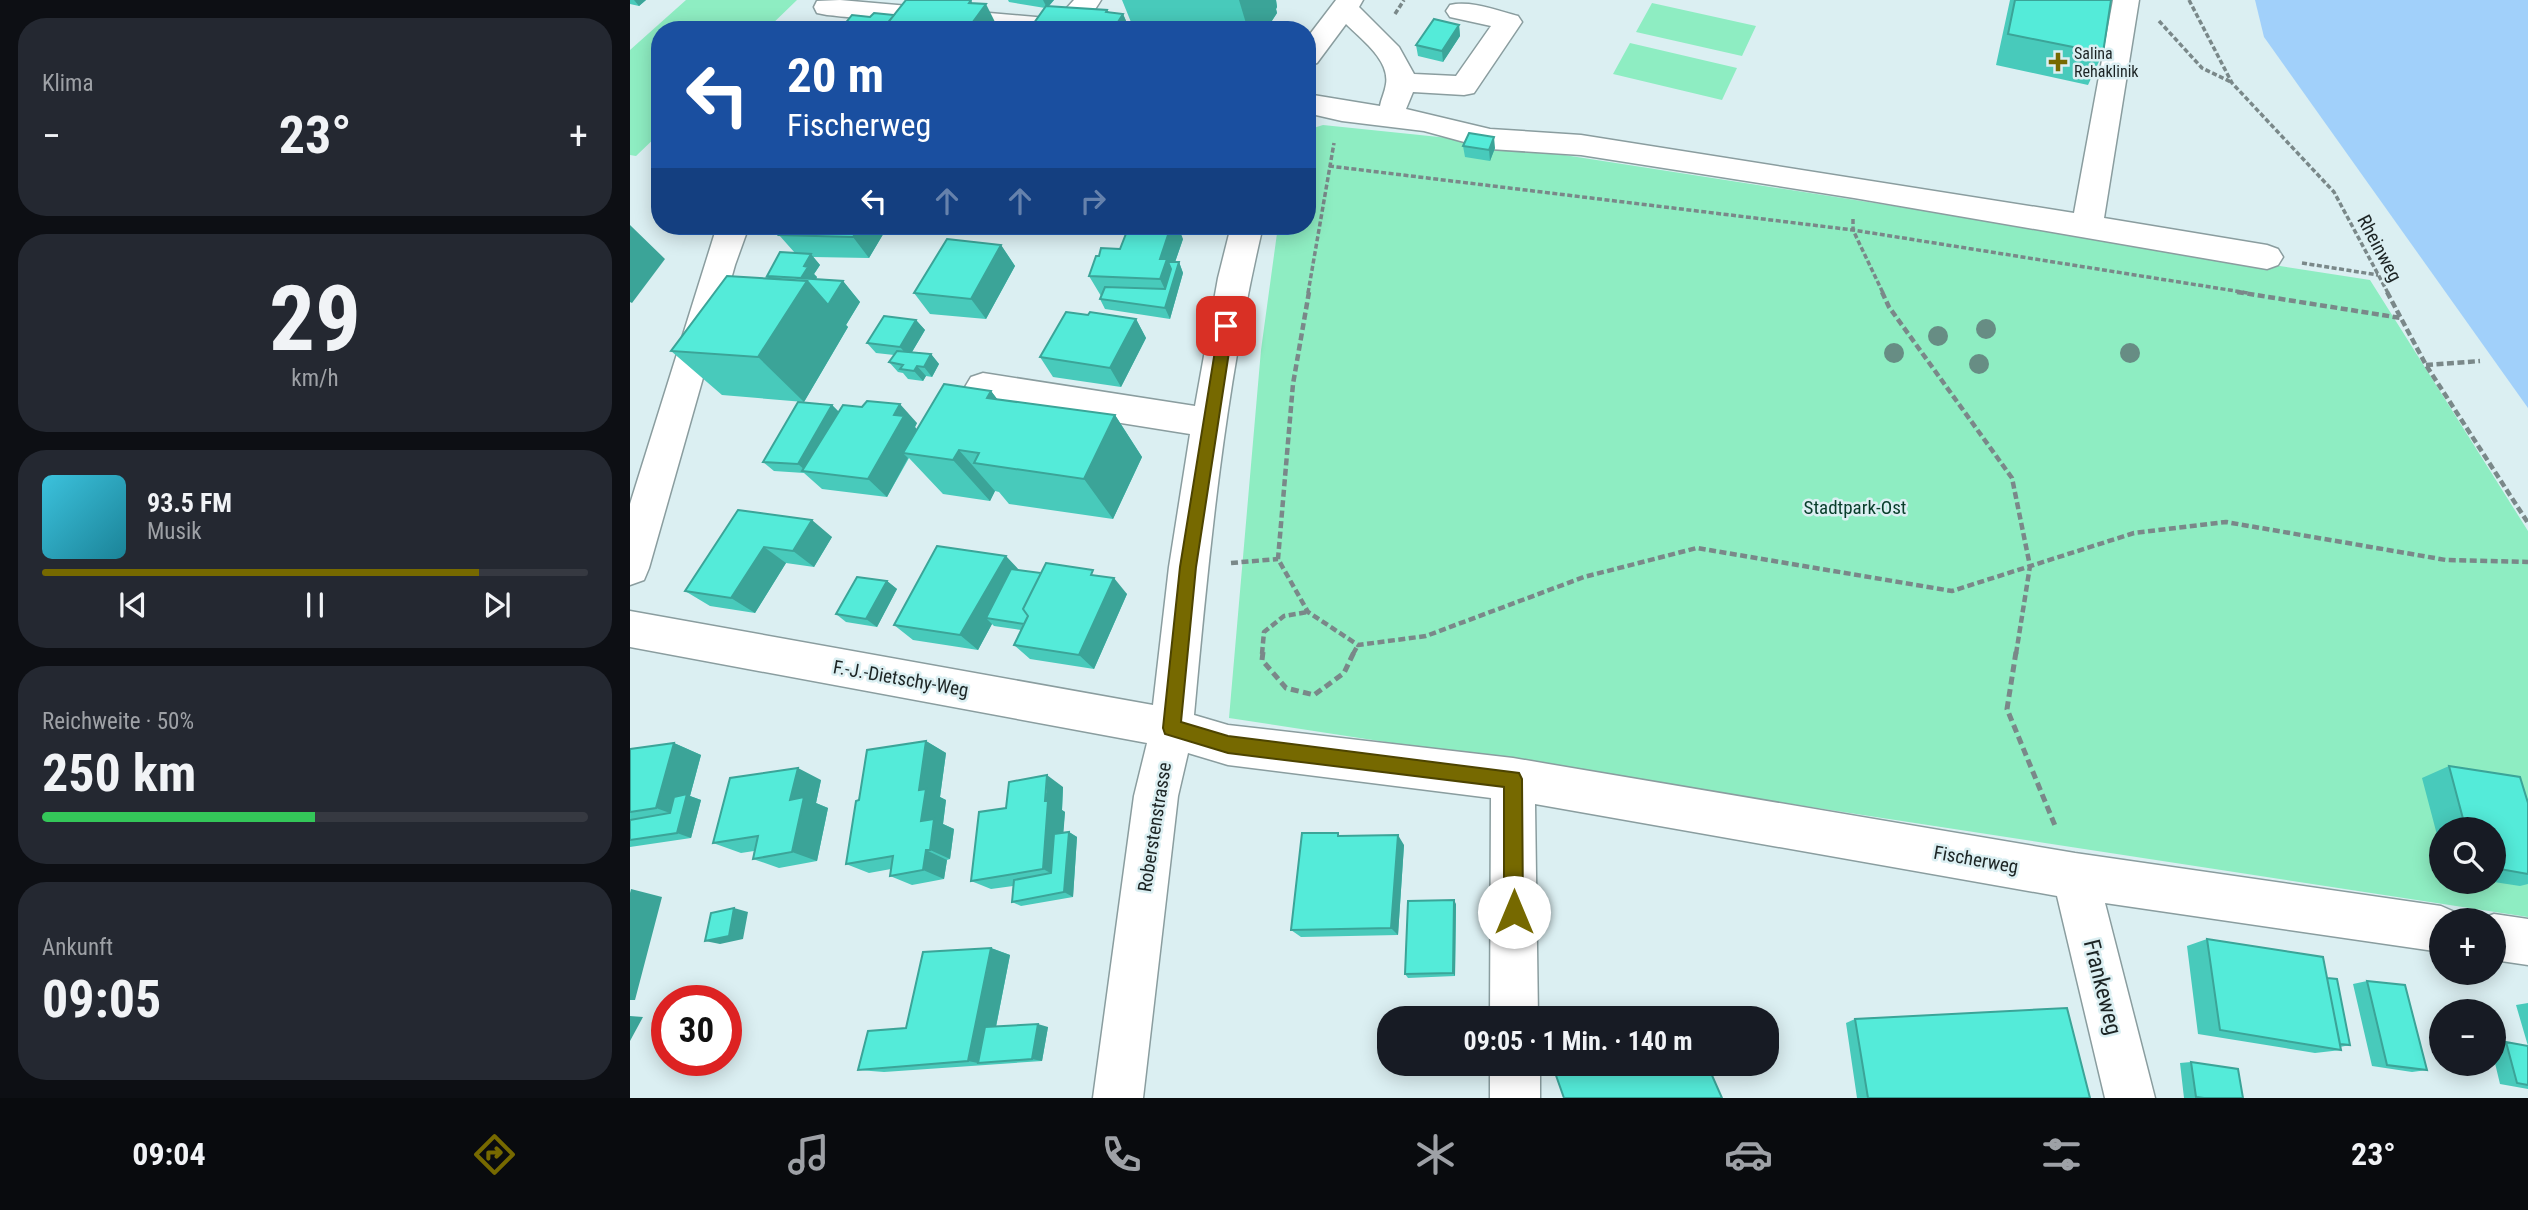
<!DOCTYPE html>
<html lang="de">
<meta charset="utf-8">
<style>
:root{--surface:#171b24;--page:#242831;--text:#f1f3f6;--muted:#9ea1a6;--line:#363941;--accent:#766900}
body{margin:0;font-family:"Roboto Condensed",sans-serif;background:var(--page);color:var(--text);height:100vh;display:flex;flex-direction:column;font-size:26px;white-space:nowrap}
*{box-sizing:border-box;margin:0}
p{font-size:23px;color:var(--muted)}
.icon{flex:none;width:38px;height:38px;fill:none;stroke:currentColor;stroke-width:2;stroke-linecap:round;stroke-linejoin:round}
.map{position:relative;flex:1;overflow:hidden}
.sheet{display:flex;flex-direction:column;gap:18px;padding:18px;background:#0d0f14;width:630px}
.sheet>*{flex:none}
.banner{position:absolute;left:21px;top:21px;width:665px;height:214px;border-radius:28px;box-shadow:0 4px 18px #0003;background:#1a4fa0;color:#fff;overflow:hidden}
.buttons{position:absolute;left:1799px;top:817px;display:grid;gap:14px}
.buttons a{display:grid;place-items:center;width:77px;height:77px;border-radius:50%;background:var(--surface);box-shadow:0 4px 18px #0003;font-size:35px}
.speed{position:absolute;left:21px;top:985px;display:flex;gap:14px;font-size:35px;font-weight:700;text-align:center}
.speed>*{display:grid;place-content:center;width:91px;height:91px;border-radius:50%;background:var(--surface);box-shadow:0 4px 18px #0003;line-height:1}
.speed .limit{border:10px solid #d22;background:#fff;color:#111}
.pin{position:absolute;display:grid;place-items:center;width:60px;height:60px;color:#fff;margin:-30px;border-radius:14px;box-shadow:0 4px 10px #0006}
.me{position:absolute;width:77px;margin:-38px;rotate:0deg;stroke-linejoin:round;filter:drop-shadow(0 0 5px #0008)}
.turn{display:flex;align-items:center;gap:24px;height:147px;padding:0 21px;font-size:32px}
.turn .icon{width:91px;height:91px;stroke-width:2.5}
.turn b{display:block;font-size:49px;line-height:60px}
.lanes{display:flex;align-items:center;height:66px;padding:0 21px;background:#0003;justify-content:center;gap:35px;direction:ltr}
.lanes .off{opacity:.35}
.big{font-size:52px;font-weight:700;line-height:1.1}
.sheet .widget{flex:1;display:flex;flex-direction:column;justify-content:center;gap:10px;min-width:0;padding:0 24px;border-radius:28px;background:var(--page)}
.sheet .dial{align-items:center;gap:0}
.dial b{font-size:91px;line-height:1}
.song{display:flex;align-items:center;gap:21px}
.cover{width:84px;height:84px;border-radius:10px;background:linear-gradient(135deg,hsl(190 70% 55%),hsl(190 70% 35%))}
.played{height:7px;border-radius:4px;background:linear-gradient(90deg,var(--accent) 80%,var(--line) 80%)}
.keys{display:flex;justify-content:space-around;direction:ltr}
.heat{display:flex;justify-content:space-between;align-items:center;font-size:38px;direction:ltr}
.charge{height:10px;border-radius:5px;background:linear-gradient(90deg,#34c759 50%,var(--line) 0)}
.trip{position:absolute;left:747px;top:1006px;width:402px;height:70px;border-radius:28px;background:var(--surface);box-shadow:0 4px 18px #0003;font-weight:700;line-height:70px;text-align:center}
.menu{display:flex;height:112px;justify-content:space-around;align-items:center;background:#090b0e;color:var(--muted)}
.menu .icon{width:49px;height:49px}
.menu .active{color:var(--accent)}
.menu b{font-size:32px;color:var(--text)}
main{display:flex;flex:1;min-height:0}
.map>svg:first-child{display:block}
.green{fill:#8eedc2;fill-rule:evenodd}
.water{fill:#a1d0fa}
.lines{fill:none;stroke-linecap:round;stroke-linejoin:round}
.minor-casing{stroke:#8a9d9f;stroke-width:3}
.path-far2{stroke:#7a8889;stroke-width:3.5;stroke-dasharray:5 2.5;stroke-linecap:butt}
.path-far1{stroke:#7a8889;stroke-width:4.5;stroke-dasharray:7 3.5;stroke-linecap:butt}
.path{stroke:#7a8889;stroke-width:5;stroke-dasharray:8 4.5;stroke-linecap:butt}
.minor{fill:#fff;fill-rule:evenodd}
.tree{fill:#678d84}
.wall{fill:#48cabb}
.shaded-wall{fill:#3ba498}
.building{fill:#54ebd9;stroke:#3ba498;stroke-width:2}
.route{fill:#766900;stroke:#4d4400;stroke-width:2}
.poi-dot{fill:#766900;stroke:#dbeff2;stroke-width:2.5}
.labels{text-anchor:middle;stroke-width:5;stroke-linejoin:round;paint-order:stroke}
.far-poi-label{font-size:16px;fill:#1c2424;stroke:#dbeff2;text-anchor:start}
.street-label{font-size:19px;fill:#1c2424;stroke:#dbeff2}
.park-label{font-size:19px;fill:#083d2a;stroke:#dbeff2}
.near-street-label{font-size:23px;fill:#1c2424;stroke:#dbeff2}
</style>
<main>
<section class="sheet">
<div class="widget"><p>Klima</p>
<div class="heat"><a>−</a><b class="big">23°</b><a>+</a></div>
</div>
<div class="widget dial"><b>29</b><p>km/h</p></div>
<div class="widget">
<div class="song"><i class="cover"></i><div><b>93.5 FM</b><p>Musik</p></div></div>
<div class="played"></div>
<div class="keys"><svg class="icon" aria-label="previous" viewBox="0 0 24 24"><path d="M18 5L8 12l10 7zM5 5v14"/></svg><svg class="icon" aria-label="pause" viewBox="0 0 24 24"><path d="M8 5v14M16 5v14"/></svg><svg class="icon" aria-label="next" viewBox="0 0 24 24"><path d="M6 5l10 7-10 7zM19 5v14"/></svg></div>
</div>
<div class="widget"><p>Reichweite · 50%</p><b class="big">250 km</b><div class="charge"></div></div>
<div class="widget"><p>Ankunft</p><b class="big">09:05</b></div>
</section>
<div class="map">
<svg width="1898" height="1098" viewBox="0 0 1898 1098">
<rect width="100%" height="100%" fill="#dbeff2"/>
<path class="green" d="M56,0h111l-31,30h-106v103l-24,23 -6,-1v-105z
M1022,3l104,23 -14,30 -106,-24z
M1000,43l107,25 -15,32 -109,-26z
M693,125l145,15 902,140 158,251v386l-1299,-199 32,-368 17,-124h29v-96zM1811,830h53v52h-53z"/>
<path class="water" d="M1625,0h273v408l-264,-371z"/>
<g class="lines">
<g class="minor-casing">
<path id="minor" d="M210,0l207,18 15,-5 12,-13h27c-5,8 -12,20 -20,25 -26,17 -213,-6 -254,-10l-10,-2 -3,-6 3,-6z
M706,0h27l-4,7 40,40 15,27 42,2 35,-50 -41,-9 -4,-6 4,-6c21,-5 48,6 68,11l4,6 -48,71 -10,2 -51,-3 -7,17 84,20 91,6 493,78 39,-213h26l-35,218 163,27 11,4 5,8 -5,8 -11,4 -413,-71 -273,-43 -91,-6 -66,-18 -82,-10 -35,-8v-19l73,12c1,-7 5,-14 6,-22 4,-24 -25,-45 -40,-60l-29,39 -10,3v-28z
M87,226h32l-14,39 -86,303 -5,12 -14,5v-81z
M601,226h32c-38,160 -54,325 -69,489l34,10 285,33 562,95 366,53 16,7 4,7h-20v32l-336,-49 50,195h-50l-48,-202 -522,-92 3,214h-48l1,-220 -263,-33 -40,-12 -10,43 -35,302h-50l41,-302 13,-53 -517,-96v-36l523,94 16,-138 21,-133 -207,-33 -12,-4 -6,-10 6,-10 12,-4 212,33 23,-128z
M1864,914l34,5v46l-34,-5v-40h-17z
M860,1064h50v34h-50z"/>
</g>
<path class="path-far2" d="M1559,0l43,83 102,109 54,101
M765,14l9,-14
M1529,21l43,47 29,14
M699,166l524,64 395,63
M1223,219v11l30,63
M1672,263l76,12
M678,293l26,-150"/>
<path class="path-far1" d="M679,292l-16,92 -15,175 30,53 50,33 68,-9 158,-59 113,-29 255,43 182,-58 92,-11 220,38 82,2
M1252,292l7,15 123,171 18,88 -14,88
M1607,292l164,26
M1757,292l39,73 102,158
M1796,365l54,-4
M601,563l47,-4
M632,654l2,-22 20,-16 24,-4
M723,654l5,-9"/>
<path class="path" d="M633,652l-1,8 24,28 28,7 30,-22 10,-21
M1386,652l-9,57 49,119"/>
<use href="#minor" class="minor"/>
</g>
<g class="tree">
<circle cx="1356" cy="329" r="10"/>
<circle cx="1308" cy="336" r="10"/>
<circle cx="1264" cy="353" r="10"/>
<circle cx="1500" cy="353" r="10"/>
<circle cx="1349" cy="364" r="10"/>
</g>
<path class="wall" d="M0,0h16l-7,6 -9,-2z
M378,0h46l-5,6 58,4 2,2 14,2 7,16h-101l16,-22 -36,-6z
M492,0h154l1,7 -1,2 1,4 -11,17h-117l-16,-3z
M1380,0h101l-8,53 -15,32 -92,-20z
M829,25l1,11 -17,26 -25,-6 -2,-11z
M833,146l32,2 -5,13 -25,-4z
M255,231l-16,27 -56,-1 7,8 -6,9 3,3 -1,2 27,2 17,21 -14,23 2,2 -44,75 -82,-7 -51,-44 95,-73 29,-25 -16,-18z
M553,239l-8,23h4l4,11 -13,46 -65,-10 -5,-10 1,-3 -12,-20 10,-20 21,-7z
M371,245l14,21 -29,53 -56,-5 -16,-21z
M458,315l48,4 10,19 -25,49 -68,-10 -13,-20z
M286,320l9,10 -13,22 19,2 8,10 -7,13 -6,-1 -3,5 -15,-2 -5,-6 -5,-1 -9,-10 5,-7 -18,-2 -9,-10z
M361,391l6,8 118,16 27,42 -29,62 -104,-15 -10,-12 -4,-1 -5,10 -47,-7 -34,-36 -22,39 -65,-8 -18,-16 -30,-2 -11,-9 69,-57 7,7 78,11 -2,4 2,3z
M108,510l94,27 -18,30 -28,-4 -31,50 -45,-7 -25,-15z
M411,573l57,3 29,18 -33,75 -64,-10 -16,-14 7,-15 -27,-4 -2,-2 -14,26 -65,-10 -19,-15z
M257,581l10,8 -20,38 -31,-5 -10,-8z
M296,741l20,12 -6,44 6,3 -3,24 11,5 -4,30 -3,1 -3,19 -32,6 -22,-9 1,-7 -22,4 -23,-9 13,-64z
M44,743l27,12 -11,41 11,4 -10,38 -61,9v-98z
M1819,766l79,33v85l-8,2 -26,-4v-52h-53v20l-19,-72z
M191,780l-5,23 12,5 -11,53 -38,7 -26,-9 1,-8 -13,2 -28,-10z
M433,787l-1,23 3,2 -2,20h6l8,5 -4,60 -52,9 -9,-4 1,-16 -22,3 -20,-8 35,-73z
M711,836l63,9 -6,90 -97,2 -10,-7z
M826,904l-1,72 -47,2 -3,-4z
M1577,939l120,39 23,67 -10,2 1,3 -26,3 -117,-19 -11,-88z
M361,948l19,7 -14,72h52l-6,34 -158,11 -26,-2 48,-42z
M1737,981l60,89 -15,2 -40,-6 -19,-82z
M1898,1003v86l-28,-5 -6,-25v-15l12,-2 22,4 -12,-41z
M1225,1019l235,79h-233l-11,-75z
M1561,1062l52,36h-59l-4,-35z"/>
<path class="shaded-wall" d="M4,0h12l-7,6z
M341,0l7,15 8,-11 13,26h-32l2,-27z
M413,0h11l-7,8z
M609,0h37l1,7 -1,2 1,4 -11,17h-18z
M477,10l8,17 8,-13 7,16h-17l-7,-18z
M829,25l1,11 -17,26 -1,-11z
M864,137l1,11 -5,13 -1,-11z
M0,225l35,34 -33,44 -2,-1z
M230,226h21l4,5 -16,27 -16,-21z
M541,226h7l5,13 -11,32 7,-9 4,11 -13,46 -5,-11 3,-12 -8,-17v-20z
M371,245l14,21 -29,53 -15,-20z
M181,254l9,11 -6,9 3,3 -5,10 31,-6 17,21 -14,23 2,2 -44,75 -46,-45 42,-77 4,-14z
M506,319l10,19 -25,49 -11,-19z
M286,320l9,10 -16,27 -9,-10z
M301,354l8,10 -7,13 -8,-10z
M287,366l9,10 -3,5 -9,-10z
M361,391l33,43 -37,-36z
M270,404l17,19 -2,4 7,8 -19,18 5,5 -21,39 -19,-18 26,-64z
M202,405l9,9 -34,58 -9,-8z
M485,415l27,42 -29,62 -29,-40z
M329,450l36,41 -5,10 -37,-41z
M182,520l20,17 -18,30 -21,-16z
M134,547l22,16 -31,50 -24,-15z
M376,556l15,16 -35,46 6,6 -14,26 -18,-15z
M484,578l13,16 -33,75 -15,-14z
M257,581l10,8 -20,38 -11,-8z
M296,741l20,12 -6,44 6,3 -3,24 11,5 -4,30 -20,-9 -9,-29 -2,-31z
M44,743l27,12 -11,41 11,4 -10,38 -14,-5 4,-16 -25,-9z
M168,768l23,12 -5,23 12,5 -11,53 -25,-9 -2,-52z
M417,775l16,12 -1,23 3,2 -5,66 -17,-9z
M439,832l8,5 -4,60 -9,-5z
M768,835l6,10 -6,90 -7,-7z
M296,850l21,10 -3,19 -21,-9z
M1,889l31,8 -27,103h-5v-107z
M824,900l2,4 -1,72 -2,-3z
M104,908l14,4 -5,27 -23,5 -15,-3z
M361,948l19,7 -21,107 -11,1 -10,-2z
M0,1016l13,1 -13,24z
M408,1024l10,3 -6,34 -10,-2z"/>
<path class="building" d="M276,0h65l-2,3 17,1 -19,26h-85z
M1385,0h96l-8,53 -95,-19z
M416,6l61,4 -1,2 17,2 -10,16h-84z
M244,13l20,2 -12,15h-42l12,-15 18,2z
M804,19l25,6 -17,26 -26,-6z
M839,133l25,4 -5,13 -26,-4z
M156,226h74l-7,11 -74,-2z
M499,226h42l-11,33h7l-7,20 -71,-3 7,-20h3l2,-8 19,1z
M317,239l54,6 -30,54 -57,-6z
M150,252l31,2 -7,12 4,1 -7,11 -34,-2z
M538,262h11l-14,46 -65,-9 5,-12 60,2 6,-20z
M97,276l80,5 -49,76 -87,-6z
M138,276l75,5 -15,24 -21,-24 -41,-3z
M436,312l22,3 2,-3 46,7 -26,49 -70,-11z
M254,316l32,4 -16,27 -33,-4z
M267,351l34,3 -7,13 -7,-1 -3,5 -14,-2 3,-4 -14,-3z
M314,384l47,7 -4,7 128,17 -31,64 -110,-16 5,-10 -20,-3 -6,10 -50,-7z
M237,401l33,3 -6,11 10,1 -36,63 -66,-8 41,-66 19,2z
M168,402l34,3 -34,59 -35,-2z
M108,510l74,10 -19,31 -29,-4 -33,51 -46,-7z
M307,546l69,10 -46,79 -66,-10z
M416,563l47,7 -2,5 23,3 -35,77 -65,-10 14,-29 -5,-7z
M381,569l30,4 -18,36 5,7 -4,8 -38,-6z
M227,577l30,4 -21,38 -30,-5z
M296,741l-7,49 7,-1 -5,32 13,-2 -4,31h-4l-3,20 -33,6 3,-20 -47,8 10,-63 3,-1 8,-50z
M44,743l-18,65 -26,4v-63z
M1819,766l71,11 8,26v71l-34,-6v-38h-28z
M168,768l-8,32 14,-3 -12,55 -39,7 5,-23 -45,7 17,-65z
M417,775l-2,26h3l-5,68 -72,12 8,-69 27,-4 3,-26z
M57,794l-10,39 -47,7v-20l40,-7 4,-16z
M439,832l-5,60 -52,10 2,-22 37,-7 3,-39z
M672,833h36v3l60,-1 -7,93 -100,2z
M824,900l-1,73 -48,1 3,-73z
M104,908l-5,28 -24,5 6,-28z
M1577,939l116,18 18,93 -121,-20z
M361,948l-23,113 -110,9 10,-39 38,-3 17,-76z
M1697,978l10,1 13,66 -10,-1z
M1737,981l38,4 22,85 -40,-5z
M1437,1008l23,90h-222l-13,-79z
M408,1024l-6,35 -54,4 7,-36z
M1876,1042l22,4v39l-11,-2z
M1561,1062l47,7 5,29h-39l-8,-1z
M928,1064h54l4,10 22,-10h69l15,34h-158l-11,-31z"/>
<path class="route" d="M596,321l7,5 -37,241 -15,155 47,14 291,37 3,6 1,133 -2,7 -7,3 -7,-3 -3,-7v-125l-276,-34 -63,-19 -2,-6 17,-161 39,-241z"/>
<path class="poi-dot" d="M1424.5 51.5h7v7h7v7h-7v7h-7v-7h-7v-7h7z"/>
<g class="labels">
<g class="far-poi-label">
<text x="1444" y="59">Salina<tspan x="1444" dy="18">Rehaklinik</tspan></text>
</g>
<g class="street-label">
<text transform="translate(1750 248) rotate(62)" y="7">Rheinweg</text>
<text transform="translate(271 678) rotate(10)" y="7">F.-J.-Dietschy-Weg</text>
<text transform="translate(524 827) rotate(-81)" y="7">Roberstenstrasse</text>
<text transform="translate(1346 859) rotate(10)" y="7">Fischerweg</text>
</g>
<g class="park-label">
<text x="1225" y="514">Stadtpark-Ost</text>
</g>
<g class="near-street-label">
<text transform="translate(1473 987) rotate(76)" y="8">Frankeweg</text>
</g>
</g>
</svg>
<div class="buttons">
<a><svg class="icon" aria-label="search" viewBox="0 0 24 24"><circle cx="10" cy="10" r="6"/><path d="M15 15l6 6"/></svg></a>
<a>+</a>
<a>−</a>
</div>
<div class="speed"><div class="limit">30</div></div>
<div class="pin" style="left:596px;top:326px;background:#d93025"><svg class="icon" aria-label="arrive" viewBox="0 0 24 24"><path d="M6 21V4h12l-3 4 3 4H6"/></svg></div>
<svg class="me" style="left:884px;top:912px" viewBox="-20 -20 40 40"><circle r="19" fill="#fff"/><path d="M0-13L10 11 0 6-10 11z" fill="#766900"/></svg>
<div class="trip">09:05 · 1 Min. · 140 m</div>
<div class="banner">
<div class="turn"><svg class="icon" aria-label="left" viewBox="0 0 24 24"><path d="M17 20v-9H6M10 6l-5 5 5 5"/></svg><div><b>20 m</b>Fischerweg</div></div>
<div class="lanes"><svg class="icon" aria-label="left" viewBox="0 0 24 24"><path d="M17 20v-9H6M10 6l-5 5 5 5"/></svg><svg class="icon off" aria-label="ahead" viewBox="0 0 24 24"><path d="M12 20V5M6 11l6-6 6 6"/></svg><svg class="icon off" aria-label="ahead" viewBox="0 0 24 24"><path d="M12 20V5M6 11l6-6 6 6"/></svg><svg class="icon off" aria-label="right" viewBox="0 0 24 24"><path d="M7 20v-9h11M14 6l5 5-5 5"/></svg></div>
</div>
</div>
</main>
<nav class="menu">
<b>09:04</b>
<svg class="icon active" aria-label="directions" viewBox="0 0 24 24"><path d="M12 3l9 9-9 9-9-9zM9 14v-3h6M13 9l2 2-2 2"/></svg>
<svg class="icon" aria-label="music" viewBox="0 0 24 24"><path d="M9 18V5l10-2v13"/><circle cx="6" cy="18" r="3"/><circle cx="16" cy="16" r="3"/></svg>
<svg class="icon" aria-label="phone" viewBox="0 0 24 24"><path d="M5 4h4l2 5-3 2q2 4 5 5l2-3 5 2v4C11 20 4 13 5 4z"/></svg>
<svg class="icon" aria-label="climate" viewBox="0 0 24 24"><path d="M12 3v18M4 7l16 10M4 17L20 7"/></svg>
<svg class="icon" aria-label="car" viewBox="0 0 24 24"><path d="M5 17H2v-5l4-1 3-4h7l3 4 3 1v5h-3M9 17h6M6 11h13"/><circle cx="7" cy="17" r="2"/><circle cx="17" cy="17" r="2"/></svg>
<svg class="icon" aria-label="filters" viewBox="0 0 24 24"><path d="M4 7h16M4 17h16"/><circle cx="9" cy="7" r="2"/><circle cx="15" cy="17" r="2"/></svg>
<b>23°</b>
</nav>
